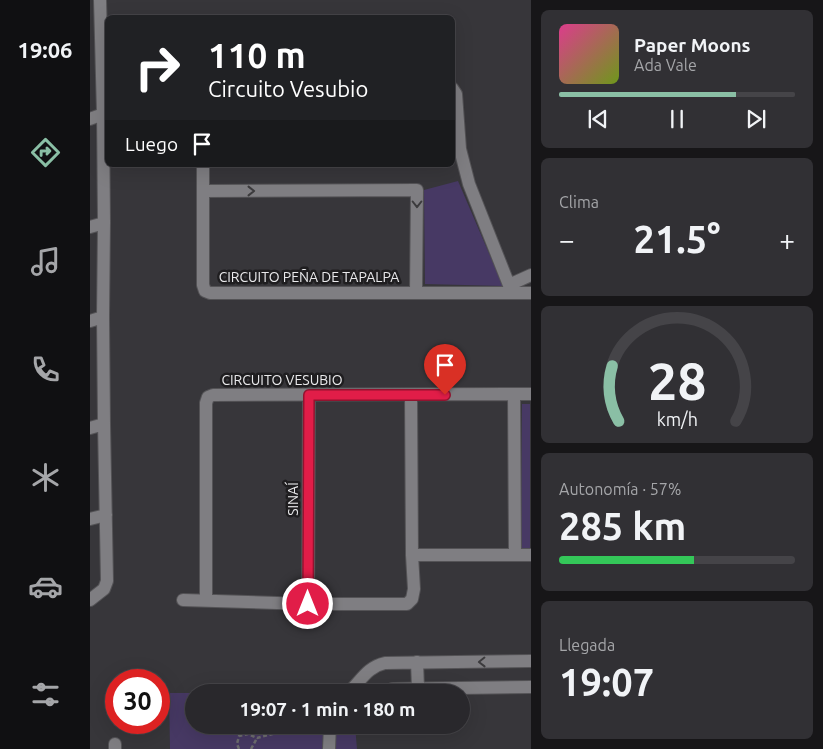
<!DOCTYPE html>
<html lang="es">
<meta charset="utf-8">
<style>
:root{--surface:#29282c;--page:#313034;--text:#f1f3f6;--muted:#a5a6a9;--line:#454448;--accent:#8abfa5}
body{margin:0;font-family:Ubuntu,sans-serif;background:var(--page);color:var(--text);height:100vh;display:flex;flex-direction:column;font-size:19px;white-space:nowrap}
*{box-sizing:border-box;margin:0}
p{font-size:16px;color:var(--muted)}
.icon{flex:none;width:28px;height:28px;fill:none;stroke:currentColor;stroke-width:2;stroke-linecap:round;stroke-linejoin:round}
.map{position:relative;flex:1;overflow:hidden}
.sheet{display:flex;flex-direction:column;gap:10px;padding:10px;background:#171618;width:292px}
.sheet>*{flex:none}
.guide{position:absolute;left:15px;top:15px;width:350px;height:152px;border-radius:8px;box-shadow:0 5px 20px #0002,0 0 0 1px var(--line);background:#202124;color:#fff;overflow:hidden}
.speed{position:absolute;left:15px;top:669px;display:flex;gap:10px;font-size:25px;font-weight:700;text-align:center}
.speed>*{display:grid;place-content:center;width:65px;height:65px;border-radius:50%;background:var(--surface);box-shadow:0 5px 20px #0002,0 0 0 1px var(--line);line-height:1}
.speed .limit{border:8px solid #d22;background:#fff;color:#111}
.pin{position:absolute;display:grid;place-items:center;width:42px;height:42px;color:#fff;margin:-51px -21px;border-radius:50% 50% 50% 0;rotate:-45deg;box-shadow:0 0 5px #0007}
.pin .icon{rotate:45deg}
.me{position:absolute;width:55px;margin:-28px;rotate:0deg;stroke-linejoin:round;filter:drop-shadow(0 0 4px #0008)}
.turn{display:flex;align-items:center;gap:18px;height:105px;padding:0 20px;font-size:22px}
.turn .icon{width:65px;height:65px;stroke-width:2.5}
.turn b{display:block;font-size:35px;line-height:42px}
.then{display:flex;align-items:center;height:48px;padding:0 20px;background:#0003;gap:10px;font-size:19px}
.big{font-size:38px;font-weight:700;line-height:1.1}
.sheet .card{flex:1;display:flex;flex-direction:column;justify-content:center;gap:8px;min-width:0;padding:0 18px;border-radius:8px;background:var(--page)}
.sheet .dial{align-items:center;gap:0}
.dial svg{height:130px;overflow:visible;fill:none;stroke:var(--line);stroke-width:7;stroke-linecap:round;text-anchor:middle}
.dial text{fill:var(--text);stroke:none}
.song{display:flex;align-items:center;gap:15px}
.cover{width:60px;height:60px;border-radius:8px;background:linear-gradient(135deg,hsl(330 70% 55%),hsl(80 70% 35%))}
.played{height:5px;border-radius:2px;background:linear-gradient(90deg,var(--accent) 75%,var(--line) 75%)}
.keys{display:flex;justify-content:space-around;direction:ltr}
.heat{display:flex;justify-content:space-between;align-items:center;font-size:28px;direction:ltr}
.charge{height:8px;border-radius:4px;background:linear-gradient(90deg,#34c759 57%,var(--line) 0)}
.trip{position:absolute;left:95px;top:684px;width:285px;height:50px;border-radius:25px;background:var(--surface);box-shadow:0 5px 20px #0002,0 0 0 1px var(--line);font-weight:700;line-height:50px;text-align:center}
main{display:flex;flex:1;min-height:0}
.dock{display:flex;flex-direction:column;width:90px;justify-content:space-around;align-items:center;background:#101012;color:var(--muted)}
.dock .icon{width:35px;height:35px}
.dock .active{color:var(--accent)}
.dock b{font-size:22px;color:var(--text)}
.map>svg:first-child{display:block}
.green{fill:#473964}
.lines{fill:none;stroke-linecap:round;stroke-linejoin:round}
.minor-casing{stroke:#545356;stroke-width:14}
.path{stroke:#6e6d70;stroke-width:2.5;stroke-dasharray:4 2.5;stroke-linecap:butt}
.minor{stroke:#7f7e82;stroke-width:12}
.oneway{stroke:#3c3b3d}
.route-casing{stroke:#92132f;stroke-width:12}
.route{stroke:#e11d48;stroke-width:9}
.labels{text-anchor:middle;stroke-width:5;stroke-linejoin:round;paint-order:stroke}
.street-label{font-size:14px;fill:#eaeaec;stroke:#1f1e20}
</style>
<main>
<nav class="dock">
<b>19:06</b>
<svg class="icon active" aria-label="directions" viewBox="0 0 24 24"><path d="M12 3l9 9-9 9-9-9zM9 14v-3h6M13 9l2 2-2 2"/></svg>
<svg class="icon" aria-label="music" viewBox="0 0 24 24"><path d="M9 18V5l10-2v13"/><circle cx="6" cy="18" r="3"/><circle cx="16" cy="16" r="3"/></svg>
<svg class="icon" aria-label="phone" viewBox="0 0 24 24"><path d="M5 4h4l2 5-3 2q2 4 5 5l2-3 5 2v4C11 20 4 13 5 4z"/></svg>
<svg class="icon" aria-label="climate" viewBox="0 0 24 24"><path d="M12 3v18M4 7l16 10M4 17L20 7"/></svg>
<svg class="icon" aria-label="car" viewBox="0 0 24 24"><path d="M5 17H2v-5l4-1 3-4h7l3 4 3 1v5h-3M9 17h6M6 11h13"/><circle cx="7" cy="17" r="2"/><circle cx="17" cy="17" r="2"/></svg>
<svg class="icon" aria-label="filters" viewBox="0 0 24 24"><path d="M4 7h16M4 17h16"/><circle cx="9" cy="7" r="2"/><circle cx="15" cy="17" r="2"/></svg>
</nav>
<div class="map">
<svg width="441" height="749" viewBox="0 0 441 749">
<rect width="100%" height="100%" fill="#37363a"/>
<path class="green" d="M368,181l45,105 -78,-2 -1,-94z
M432,404h8v144h-9z
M79,693h25v32h161l2,24h-187z"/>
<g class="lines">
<g class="minor-casing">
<path id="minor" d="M362,88l4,6 4,55 9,35 40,101 1,7
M13,114l1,109
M0,119l13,-5 -3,-114
M113,165v120l2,6 5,2h321
M113,191l214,-1 -1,102
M0,227l14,-4 -1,94 -13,4
M419,285l22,-10
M13,317l1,107
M424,395l1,160
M0,428l14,-4 3,157 -3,8 -14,11
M0,519l16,-4
M322,555h119
M93,600l125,4h99l5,-5 2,-10 -2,-34 -1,-160
M116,600v-197l2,-6 5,-2 318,-1
M218,604l1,-209
M327,662l1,26
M259,692c12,-11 18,-25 36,-29l146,-2
M294,692l9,-3 138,-2
M25,744v5
M239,749l1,-24"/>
</g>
<path class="path" d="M149,749l-2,-5 2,-8 9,-2 9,4 46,-12 15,-1
M161,749l6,-11"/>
<use href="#minor" class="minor"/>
</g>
<defs><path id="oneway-chevron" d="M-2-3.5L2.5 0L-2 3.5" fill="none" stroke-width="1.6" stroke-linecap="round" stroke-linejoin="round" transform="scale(1.25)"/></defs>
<g class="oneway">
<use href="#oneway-chevron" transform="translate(161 191)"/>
<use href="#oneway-chevron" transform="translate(327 204) rotate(90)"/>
<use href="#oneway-chevron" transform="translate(392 662) rotate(179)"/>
</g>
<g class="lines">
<g class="route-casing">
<path id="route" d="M218,604l1,-209h136"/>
</g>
<use href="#route" class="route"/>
</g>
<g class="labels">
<g class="street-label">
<text x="219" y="282">CIRCUITO PEÑA DE TAPALPA</text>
<text x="192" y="385">CIRCUITO VESUBIO</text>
<text transform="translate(203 499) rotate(-90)" y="5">SINAÍ</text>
</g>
</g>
</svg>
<div class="speed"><div class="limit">30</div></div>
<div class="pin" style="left:355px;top:395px;background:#d93025"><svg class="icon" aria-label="arrive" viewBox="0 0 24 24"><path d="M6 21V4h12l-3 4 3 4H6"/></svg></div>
<svg class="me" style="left:218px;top:604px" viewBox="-20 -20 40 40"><circle r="17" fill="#e11d48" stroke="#fff" stroke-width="3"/><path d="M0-11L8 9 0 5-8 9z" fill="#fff"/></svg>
<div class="trip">19:07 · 1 min · 180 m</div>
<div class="guide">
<div class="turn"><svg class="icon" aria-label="right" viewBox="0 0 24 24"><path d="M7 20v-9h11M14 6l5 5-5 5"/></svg><div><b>110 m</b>Circuito Vesubio</div></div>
<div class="then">Luego<svg class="icon" aria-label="arrive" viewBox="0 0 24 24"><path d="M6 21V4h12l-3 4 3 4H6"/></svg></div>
</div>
</div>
<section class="sheet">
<div class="card">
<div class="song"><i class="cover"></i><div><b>Paper Moons</b><p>Ada Vale</p></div></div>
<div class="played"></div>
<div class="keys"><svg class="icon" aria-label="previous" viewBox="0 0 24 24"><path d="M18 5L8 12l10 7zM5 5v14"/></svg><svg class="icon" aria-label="pause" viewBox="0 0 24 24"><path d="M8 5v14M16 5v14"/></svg><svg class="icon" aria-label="next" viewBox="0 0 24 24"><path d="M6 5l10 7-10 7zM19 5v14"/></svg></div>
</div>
<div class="card"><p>Clima</p>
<div class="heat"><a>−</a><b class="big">21.5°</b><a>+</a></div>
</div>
<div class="card dial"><svg viewBox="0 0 100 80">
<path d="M14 69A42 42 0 1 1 86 69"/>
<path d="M14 69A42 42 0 0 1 10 35" stroke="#8abfa5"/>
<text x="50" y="56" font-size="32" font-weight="700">28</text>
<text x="50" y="72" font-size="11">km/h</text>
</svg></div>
<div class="card"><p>Autonomía · 57%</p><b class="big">285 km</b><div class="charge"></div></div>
<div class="card"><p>Llegada</p><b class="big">19:07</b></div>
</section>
</main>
